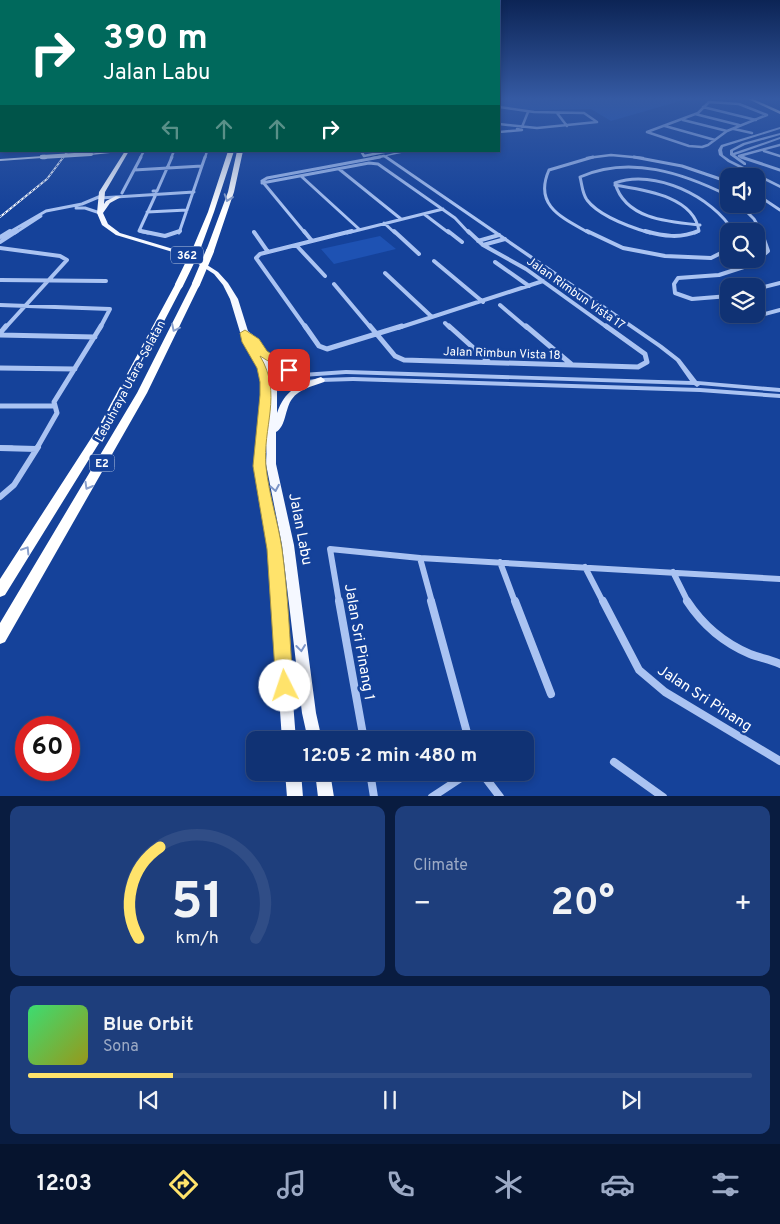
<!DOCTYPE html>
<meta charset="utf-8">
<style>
:root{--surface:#103274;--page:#1e3e7c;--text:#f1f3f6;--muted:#9caac5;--line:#304d86;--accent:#ffe36b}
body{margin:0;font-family:Overpass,sans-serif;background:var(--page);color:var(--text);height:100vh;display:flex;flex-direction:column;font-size:19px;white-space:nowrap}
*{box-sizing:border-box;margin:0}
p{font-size:16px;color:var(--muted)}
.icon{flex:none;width:28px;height:28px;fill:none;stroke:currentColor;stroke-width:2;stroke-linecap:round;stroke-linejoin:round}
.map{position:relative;height:796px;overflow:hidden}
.details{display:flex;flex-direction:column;gap:10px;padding:10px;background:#091c40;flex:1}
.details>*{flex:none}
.banner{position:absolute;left:0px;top:0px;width:500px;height:152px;box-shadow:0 2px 8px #0003,0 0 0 1px var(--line);background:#00695c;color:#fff;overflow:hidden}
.buttons{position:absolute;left:720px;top:168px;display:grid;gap:10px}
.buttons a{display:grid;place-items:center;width:45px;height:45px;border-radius:10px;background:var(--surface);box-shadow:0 2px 8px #0003,0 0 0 1px var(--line);font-size:25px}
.speed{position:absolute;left:15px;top:716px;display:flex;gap:10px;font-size:25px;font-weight:700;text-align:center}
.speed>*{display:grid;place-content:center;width:65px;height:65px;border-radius:50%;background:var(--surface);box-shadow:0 2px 8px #0003,0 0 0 1px var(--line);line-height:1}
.speed .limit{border:8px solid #d22;background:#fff;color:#111}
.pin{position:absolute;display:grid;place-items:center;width:42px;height:42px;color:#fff;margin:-21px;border-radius:10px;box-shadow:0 2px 8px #0006}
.me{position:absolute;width:55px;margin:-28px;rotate:356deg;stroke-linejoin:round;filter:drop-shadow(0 0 4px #0008)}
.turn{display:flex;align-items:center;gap:18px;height:105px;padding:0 20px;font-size:22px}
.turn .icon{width:65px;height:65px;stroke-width:2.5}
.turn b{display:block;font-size:35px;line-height:42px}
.lanes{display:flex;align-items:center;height:48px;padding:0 20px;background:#0003;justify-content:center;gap:25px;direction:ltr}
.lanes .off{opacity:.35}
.big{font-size:38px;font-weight:700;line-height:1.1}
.details .tile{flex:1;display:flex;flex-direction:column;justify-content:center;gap:8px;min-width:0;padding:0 18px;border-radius:10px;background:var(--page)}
.details .dial{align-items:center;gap:0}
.dial svg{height:130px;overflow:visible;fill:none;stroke:var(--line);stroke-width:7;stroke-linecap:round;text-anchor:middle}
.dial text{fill:var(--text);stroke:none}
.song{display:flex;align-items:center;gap:15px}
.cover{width:60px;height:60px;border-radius:8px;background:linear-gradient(135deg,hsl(140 70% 55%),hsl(60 70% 35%))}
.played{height:5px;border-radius:2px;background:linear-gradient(90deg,var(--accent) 20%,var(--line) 20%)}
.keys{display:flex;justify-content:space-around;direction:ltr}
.heat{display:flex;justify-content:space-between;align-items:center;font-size:28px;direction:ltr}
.details .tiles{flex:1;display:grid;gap:10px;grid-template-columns:1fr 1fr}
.tile:last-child{grid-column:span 2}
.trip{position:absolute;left:246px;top:731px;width:288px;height:50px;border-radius:10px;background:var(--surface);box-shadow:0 2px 8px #0003,0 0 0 1px var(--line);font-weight:700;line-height:50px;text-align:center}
.tab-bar{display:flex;height:80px;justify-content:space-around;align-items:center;background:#06142e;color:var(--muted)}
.tab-bar .icon{width:35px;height:35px}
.tab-bar .current{color:var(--accent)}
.tab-bar b{font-size:22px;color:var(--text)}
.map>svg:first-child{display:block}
.green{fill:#1e52b3}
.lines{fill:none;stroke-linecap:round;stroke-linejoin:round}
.river{fill:#0e3076;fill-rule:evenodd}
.minor-far5{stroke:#aac3f2;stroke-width:2.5}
.minor-far4{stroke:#aac3f2;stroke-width:3}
.minor-far3{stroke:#aac3f2;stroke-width:4}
.minor-far2{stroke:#aac3f2;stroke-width:5}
.minor-far1{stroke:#aac3f2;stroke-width:6}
.minor{stroke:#aac3f2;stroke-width:8}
.tertiary{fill:#aac3f2;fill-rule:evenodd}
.secondary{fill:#d9e5fc;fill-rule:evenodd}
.primary{fill:#f5f8ff;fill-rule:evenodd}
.trunk{fill:#fafcff;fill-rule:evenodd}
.motorway{fill:#fff;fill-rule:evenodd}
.rail-casing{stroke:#fff;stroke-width:2}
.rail{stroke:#15429a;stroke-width:1;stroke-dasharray:2.5;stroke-linecap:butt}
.secondary-bridge-far1{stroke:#d9e5fc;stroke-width:4}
.secondary-bridge{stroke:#d9e5fc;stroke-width:4.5}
.motorway-bridge{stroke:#fff;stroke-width:8}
.oneway{stroke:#8aa0cc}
.oneway2{stroke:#7a94c7}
.route{fill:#ffe36b;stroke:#a69446}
.labels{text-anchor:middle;stroke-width:5;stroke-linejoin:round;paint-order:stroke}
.shield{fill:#15429a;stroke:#b9c6e1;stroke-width:1}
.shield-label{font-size:11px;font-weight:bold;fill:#fff}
.street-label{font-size:12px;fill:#fff;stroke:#15429a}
.near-street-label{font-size:15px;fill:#fff;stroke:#15429a}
</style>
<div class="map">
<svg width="780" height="797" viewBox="0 0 780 797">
<rect width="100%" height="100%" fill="#15429a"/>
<path class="green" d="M499,99h38l18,2 19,-2h113l-76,22 -20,-12 -59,1 -33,-4z
M380,236l16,13 -62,15 -13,-15z"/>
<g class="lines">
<path class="river" d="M0,147h1l1,4 -2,1z"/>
<path class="minor-far5" d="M709,102l30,2 28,11 -40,16 -19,14 -6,2 -13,-1 -42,-14 51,-19z
M499,107l35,5 50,1 13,9
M703,107l53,13
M557,113l10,13
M695,114l44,11
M683,120l44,11
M499,124l38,4 60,-6
M665,126l50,14
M522,127l6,-15
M734,129l18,4
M499,132l23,-2 -5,-1
M361,151l3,5 25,-5
M764,151l16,5
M140,158l4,-7
M171,158l3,-7
M205,158l2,-7
M373,158l11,-2
M587,158l24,-3 32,3
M745,158l-6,-2 41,-11"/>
<path class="minor-far4" d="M634,157l48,9 47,16
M741,157l39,13
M339,169l62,50
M134,170l68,-4
M301,176l58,53
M262,183l107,-20 9,1 77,54 14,15
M615,185c29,5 79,11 84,46l-4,2
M153,191h4l15,-34
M122,193l19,-36
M756,194l24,16
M100,198l94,-6
M739,204l15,15 8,14
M76,208h9l15,5
M147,212l40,-2
M424,214l25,19
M384,223l11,10
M700,225c-32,-3 -75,-6 -85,-42 39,-15 98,14 118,48
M8,233l38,-22 36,-7 19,-8
M15,233l26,-17
M148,233l-9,-2 17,-37
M179,233l26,-76
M305,233l-43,-52 5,-3 113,-21
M347,233l96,-24
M589,233c-26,-15 -56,-27 -40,-63l44,-13
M650,233c-20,-6 -50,-16 -63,-33 -5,-7 -5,-16 -7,-23 50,-22 103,-4 149,19"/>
<path class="minor-far3" d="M141,231l24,5 15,-5
M304,231l8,10
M394,231l25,23
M448,231l14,11
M468,231l15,14 43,24 82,59
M587,231l36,17 42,8 46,2 18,-9
M645,231c18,5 35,8 53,0
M254,232l14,20
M0,237l10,-6
M478,241l21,-6
M0,242l17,-11
M296,245l29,31
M483,245l22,-6
M0,248l60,8 7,4 -62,68
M434,261l49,41
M495,262l34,24
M385,273l47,44
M0,280l106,1
M334,284l37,44
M756,289l24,-6
M729,296l-37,3 -17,-6 -1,-9 4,-6 41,-3 34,-11 15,-13 -7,-20
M0,305l110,4 -10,19
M500,305l27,23
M738,321l42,-11
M445,323l5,5
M306,328l-50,-70 4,-4 92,-23
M398,328l145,-47"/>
<path class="minor-far2" d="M305,326l14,20 8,3 75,-23
M370,326l25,30 9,4 234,7 9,-5 -2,-8 -39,-28
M449,326l39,35
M526,326l45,38
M0,333l6,-7
M0,335l95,2
M0,368l75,1
M0,406h55
M0,448h12
M37,448l20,-35 -3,-11 47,-76"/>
<path class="minor-far1" d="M0,448l36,1
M0,497l14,-12 24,-38
M500,562l15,40
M585,567l18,35
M673,572l15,30
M339,602l-9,-53 90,9
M432,602l-12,-44 360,21"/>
<path class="minor" d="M339,601l25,139
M431,601l38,139
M515,601l36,93
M603,601l36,69 26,22 115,69
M687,601c15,23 37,42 63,53 10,4 20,5 30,10
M614,762l49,35
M370,772l4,25
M481,772l19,25
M432,797l38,-25"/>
<path class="tertiary" d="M780,127v2l-57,18 -1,3 1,5 7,5 50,25v3l-52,-26 -9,-7 -1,-5 3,-5z
M780,133v2l-35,10 -12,6v2l47,-16v2l-45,16 11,8v2h-2l-14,-10v-5l13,-7z
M402,151h9l-24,5 275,189 18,14 17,22 83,7v4l-80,-7 -3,2 -3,-2 -348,-11 -44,3 -34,6 -2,-1 -1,-1 1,-1 2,-1 34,-6 44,-3 344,11 -14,-20 -18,-14 -276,-191z
M353,377l347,11 80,6v4l-80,-6 -347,-11 -32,1 -52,8 -3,-2 3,-2 52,-8z"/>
<path class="secondary" d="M0,122h1v2h-1z
M110,151h19l-38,4 -2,-1z
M43,156l1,1 -2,1 -42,3v-2z"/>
<path class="primary" d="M113,151h7l-5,2z
M125,151h4l-24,41 -1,12 2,-3 10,-5 5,1 -11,6 -7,10 5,11 12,9 70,21 28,18 10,11 10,16 10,32 10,8 9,14 19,13 19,7 1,2 -1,2c-12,1 -25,-7 -34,-14l6,17v33c8,-23 20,-27 41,-35l3,-1 4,3 -1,2c-11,4 -25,7 -32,17 -7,9 -6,28 -16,33v32l18,81 22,168 6,27h-14l-6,-27 -20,-168 -16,-81 1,-22 -2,24 16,83 15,191h-14l-13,-191 -14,-83 7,-71 -4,-27 -15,-26 -13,-43 -7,-14 -9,-11 -28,-18 -70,-21 -14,-10 -5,-12 2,-21zM251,341l8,12 3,7 -11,-18z
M285,772h16l2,25h-16z
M315,772h15l4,25h-16z"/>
<path class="trunk" d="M748,99h5l27,12v3z"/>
<path class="motorway" d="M228,151h6l-20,61 -14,38 -7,2 -1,-2 16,-38z
M237,151h6l-9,41 -20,59 -7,2 -1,-2 22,-59z
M193,282h6l1,2 -53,109 -142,249 -5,2v-21l137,-230z
M176,283h6l1,2 -74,142 -104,168 -5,2v-18l99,-153z"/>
<g class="rail-casing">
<path id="rail" d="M0,217l47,-38 21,-28"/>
</g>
<use href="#rail" class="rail"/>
<path class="secondary-bridge-far1" d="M42,157l49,-3"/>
<path class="secondary-bridge" d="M42,157h3"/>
<path class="motorway-bridge" d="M196,284l14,-33
M179,285l17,-35"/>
</g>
<defs><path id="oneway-chevron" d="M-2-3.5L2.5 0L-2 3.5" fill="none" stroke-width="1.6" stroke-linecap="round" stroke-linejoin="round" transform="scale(1.25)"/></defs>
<g class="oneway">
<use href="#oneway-chevron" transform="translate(228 198) rotate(109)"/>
<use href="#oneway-chevron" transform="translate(175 328) rotate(116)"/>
<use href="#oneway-chevron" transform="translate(88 486) rotate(120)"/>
<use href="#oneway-chevron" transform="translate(26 550) rotate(-58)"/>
</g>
<g class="oneway2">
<use href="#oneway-chevron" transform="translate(275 488) rotate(80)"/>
<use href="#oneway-chevron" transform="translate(301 648) rotate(83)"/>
</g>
<linearGradient id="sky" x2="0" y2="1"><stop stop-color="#0c2455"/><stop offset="0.47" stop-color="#355aa3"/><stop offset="1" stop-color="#355aa3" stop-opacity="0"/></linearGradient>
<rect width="780" height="210" fill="url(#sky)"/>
<path class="route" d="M245,330l14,9 8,12 28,19 -6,3 -3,-1 -26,-16c23,38 2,72 6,111 3,28 12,55 16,82 6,45 8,91 11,137l-2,6 -6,2 -7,-2 -2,-6 -9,-137 -14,-83 7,-71v-13l-3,-14 -15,-26 -2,-9z"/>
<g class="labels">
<g class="shield">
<rect x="171" y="246.5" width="32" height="17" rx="4"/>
<rect x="89.5" y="454.5" width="25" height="17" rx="4"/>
</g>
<g class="shield-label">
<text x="187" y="259">362</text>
<text x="102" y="467">E2</text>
</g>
<g class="street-label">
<text transform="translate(576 293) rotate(35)" y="4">Jalan Rimbun Vista 17</text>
<text transform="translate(502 353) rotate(2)" y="4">Jalan Rimbun Vista 18</text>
<text transform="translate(130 381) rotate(-62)" y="4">Lebuhraya Utara–Selatan</text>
</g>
<g class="near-street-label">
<text transform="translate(301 529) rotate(79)" y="5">Jalan Labu</text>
<text transform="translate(360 642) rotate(80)" y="5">Jalan Sri Pinang 1</text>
<text transform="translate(705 698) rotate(33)" y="5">Jalan Sri Pinang</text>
</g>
</g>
</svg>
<div class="buttons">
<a><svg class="icon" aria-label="sound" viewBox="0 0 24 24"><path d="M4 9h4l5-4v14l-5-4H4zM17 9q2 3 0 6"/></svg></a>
<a><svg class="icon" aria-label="search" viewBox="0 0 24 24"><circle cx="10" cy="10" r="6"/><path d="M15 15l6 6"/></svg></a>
<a><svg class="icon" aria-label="layers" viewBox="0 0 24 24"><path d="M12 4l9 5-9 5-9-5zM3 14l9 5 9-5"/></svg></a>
</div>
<div class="speed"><div class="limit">60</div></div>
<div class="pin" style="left:289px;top:370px;background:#d93025"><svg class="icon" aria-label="arrive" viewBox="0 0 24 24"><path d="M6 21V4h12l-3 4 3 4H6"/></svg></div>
<svg class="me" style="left:285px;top:686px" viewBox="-20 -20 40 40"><circle r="19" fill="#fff"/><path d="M0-13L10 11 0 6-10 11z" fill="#ffe36b"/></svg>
<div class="trip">12:05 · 2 min · 480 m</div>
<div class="banner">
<div class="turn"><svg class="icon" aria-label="right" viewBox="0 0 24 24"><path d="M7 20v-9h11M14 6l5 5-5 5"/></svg><div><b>390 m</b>Jalan Labu</div></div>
<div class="lanes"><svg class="icon off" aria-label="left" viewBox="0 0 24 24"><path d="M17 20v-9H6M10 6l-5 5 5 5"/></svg><svg class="icon off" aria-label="ahead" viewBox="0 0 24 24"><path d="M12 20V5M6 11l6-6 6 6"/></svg><svg class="icon off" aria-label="ahead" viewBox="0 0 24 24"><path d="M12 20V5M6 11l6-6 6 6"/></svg><svg class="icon" aria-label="right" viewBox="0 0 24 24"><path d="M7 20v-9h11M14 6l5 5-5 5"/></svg></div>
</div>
</div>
<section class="details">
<div class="tiles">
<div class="tile dial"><svg viewBox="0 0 100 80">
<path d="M14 69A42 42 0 1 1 86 69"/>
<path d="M14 69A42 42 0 0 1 27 13" stroke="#ffe36b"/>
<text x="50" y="56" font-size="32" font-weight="700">51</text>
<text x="50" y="72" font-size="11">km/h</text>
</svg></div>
<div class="tile"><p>Climate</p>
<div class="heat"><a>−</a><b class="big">20°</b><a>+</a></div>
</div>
<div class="tile">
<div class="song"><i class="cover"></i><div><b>Blue Orbit</b><p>Sona</p></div></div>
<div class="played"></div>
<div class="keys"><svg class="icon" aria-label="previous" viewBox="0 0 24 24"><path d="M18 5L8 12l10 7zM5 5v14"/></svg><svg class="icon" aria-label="pause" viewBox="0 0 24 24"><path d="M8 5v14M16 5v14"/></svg><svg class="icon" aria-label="next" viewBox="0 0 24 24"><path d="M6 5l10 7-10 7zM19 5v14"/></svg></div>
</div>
</div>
</section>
<nav class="tab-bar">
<b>12:03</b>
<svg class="icon current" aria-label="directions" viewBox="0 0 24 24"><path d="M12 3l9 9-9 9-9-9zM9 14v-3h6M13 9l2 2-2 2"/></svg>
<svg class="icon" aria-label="music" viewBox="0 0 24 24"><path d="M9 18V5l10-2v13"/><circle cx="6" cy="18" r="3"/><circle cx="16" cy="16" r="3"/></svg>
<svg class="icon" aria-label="phone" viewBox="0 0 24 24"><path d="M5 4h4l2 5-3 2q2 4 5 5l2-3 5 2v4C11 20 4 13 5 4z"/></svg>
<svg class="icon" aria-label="climate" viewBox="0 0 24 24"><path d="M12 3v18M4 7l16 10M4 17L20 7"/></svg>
<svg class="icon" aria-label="car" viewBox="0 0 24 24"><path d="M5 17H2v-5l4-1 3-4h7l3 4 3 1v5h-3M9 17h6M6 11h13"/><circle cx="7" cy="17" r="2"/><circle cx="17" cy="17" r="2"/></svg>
<svg class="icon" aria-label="filters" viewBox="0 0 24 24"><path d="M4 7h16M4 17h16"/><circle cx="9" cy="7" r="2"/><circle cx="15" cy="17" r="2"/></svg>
</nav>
